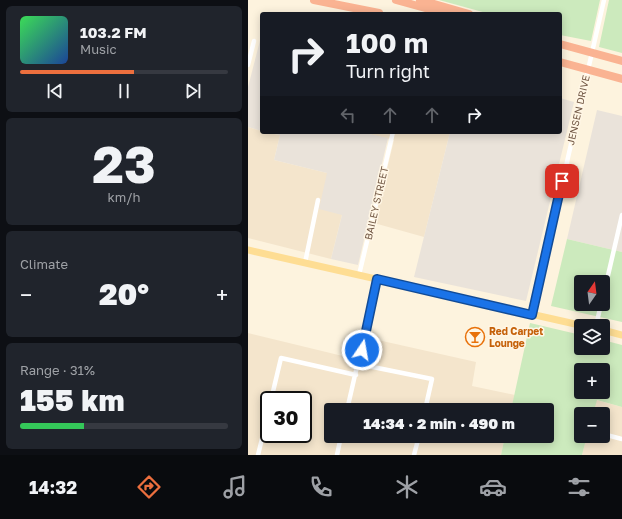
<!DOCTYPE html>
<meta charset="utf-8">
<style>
:root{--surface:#171b24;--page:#20242c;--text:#f1f3f6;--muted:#9ea1a6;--line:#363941;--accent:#ec6f3e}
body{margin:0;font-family:"Golos Text",sans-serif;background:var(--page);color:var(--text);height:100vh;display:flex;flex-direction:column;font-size:15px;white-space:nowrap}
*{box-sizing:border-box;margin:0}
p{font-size:13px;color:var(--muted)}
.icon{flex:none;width:22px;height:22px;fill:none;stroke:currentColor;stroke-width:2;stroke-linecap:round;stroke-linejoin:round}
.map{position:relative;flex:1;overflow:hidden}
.details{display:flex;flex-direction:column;gap:6px;padding:6px;background:#0d0f14;width:248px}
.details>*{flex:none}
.guide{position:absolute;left:12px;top:12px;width:302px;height:122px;border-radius:4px;box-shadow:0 2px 10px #0003;background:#171b24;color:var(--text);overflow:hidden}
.needle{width:26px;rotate:14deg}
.tools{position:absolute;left:326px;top:275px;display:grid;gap:8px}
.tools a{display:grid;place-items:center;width:36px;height:36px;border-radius:4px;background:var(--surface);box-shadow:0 2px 10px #0003;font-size:20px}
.speed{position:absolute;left:12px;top:391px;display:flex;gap:8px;font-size:20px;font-weight:700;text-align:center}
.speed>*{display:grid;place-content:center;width:52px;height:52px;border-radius:50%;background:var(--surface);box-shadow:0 2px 10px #0003;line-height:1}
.speed .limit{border:2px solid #111;border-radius:6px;background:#fff;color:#111}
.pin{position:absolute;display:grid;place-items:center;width:34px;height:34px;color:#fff;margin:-17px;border-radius:8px;box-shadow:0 2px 6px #0006}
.me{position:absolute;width:44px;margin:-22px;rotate:12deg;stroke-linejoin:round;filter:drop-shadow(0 0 3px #0008)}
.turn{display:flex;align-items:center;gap:14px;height:84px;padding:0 20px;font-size:18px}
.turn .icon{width:52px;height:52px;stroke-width:2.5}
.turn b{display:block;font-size:28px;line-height:34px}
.lanes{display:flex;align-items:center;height:38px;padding:0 20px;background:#0003;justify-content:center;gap:20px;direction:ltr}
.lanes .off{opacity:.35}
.big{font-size:30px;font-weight:800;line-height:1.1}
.details .widget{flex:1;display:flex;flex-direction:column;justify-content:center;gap:6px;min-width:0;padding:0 14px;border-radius:6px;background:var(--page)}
.details .dial{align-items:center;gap:0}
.dial b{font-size:52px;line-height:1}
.song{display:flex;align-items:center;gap:12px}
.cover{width:48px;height:48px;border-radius:6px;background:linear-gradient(135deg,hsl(130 70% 55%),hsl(220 70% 35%))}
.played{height:4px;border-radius:2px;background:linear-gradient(90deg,var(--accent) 55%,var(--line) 55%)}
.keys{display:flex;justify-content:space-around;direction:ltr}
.heat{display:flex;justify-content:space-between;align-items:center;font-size:22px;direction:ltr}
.charge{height:6px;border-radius:3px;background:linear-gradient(90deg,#34c759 31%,var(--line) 0)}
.trip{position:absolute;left:76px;top:403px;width:230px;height:40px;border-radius:4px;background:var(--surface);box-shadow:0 2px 10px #0003;font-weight:800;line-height:40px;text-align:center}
.dock{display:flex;height:64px;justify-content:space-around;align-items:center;background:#090b0e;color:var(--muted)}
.dock .icon{width:28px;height:28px}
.dock .current{color:var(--accent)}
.dock b{font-size:18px;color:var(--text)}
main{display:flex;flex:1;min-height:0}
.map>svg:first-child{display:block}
.residential{fill:#f4e5cc;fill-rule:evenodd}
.industrial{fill:#eae3da}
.green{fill:#cceabd;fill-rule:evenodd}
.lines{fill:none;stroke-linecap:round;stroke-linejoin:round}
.minor{stroke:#fff;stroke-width:4.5}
.primary{stroke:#fedd93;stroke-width:7}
.motorway{stroke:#fab392;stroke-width:8}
.route-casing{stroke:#114b97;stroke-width:10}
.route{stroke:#1a73e8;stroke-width:7}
.labels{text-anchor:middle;stroke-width:3;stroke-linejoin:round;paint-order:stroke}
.street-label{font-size:10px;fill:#735946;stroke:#fff6e5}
.food-label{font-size:10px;font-weight:bold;fill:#c56008;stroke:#fff6e5;text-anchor:start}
</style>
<main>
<section class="details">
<div class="widget">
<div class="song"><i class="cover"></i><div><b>103.2 FM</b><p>Music</p></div></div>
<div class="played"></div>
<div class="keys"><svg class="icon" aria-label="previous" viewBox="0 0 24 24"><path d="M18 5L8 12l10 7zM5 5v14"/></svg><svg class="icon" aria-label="pause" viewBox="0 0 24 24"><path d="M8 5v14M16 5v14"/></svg><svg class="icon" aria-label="next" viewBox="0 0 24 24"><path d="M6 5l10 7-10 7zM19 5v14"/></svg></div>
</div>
<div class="widget dial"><b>23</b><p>km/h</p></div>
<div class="widget"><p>Climate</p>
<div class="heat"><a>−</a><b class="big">20°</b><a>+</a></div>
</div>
<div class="widget"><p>Range · 31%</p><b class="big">155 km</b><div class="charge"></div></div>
</section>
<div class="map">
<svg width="374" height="455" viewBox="0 0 374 455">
<rect width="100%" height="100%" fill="#fdf3de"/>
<path class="residential" d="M0,127l14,4v1l18,3 -6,25 53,13 15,42 -11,44 -83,-21z
M112,132h90l-26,105 -50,-14 20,-83z
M0,333l107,26 5,-23 116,26 -4,24 43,9 -4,15h-180v26h174l-4,19h-253zM21,400h34v34h-34z
M348,400l26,7v48h-40l5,-19h16v-22h-10z"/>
<path class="industrial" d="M14,33v98l-14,-4v-40z
M312,98l14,4 -48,199 -112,-24 36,-145h110z
M349,110l25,6v136l-55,-13z
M20,132h92l28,6 -30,127 -27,-6 11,-44 -23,-6 8,-36 -53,-13 6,-25z"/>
<path class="green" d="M191,0h161l-9,41 -31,-6v-21h-70z
M361,0h13v53l-23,-6z
M319,239l55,13v70l-71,-16zM333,282h22v22h-22z
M282,323l51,12v13h22v-8l19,5v62l-25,-7 -4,14h-12v22h6l-5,19h-81l4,-19h42v-26h-36zM333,370h22v22h-22z"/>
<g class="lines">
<path class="minor" d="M0,65l6,-24
M57,263l13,-63
M111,275l34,-143
M355,297l19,-82
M284,315l72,-315
M348,326l5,-22
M110,364l74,15 -7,31
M23,400l10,-42 75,17
M99,410l30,-131
M355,434l19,5
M10,455l11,-45
M89,455l4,-19
M166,455l5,-19"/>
<path class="primary" d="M0,250l336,76
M355,330l19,5"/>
<path class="motorway" d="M66,0l65,13
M148,0l51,14
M172,0l49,14
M312,44l62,17
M312,62l62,17"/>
</g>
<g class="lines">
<g class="route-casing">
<path id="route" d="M114,350l15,-71 155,36 30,-134"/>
</g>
<use href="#route" class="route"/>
</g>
<defs>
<g id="bar-ring" transform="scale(1)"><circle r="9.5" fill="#fff6e5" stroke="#e8710a" stroke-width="1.5"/><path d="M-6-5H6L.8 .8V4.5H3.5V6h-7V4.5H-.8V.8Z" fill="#e8710a"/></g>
</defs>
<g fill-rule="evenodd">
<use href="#bar-ring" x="227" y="337"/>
</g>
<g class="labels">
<g class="street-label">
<text transform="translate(330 110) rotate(-77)" y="4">JENSEN DRIVE</text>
<text transform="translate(128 203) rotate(-77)" y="4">BAILEY STREET</text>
</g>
<g class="food-label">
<text x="241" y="335">Red Carpet<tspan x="241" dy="12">Lounge</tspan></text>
</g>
</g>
</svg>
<div class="tools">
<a><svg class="needle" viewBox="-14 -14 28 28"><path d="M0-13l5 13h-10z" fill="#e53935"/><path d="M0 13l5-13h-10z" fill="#9ea1a6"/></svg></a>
<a><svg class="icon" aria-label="layers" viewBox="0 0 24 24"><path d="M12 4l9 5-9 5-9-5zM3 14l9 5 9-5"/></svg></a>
<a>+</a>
<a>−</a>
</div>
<div class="speed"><div class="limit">30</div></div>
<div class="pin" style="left:314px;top:181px;background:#d93025"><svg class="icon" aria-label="arrive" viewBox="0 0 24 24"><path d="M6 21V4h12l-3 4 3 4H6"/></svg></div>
<svg class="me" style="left:114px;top:350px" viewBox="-20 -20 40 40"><circle r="17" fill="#1a73e8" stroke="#fff" stroke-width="3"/><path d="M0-11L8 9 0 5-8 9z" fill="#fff"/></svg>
<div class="trip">14:34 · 2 min · 490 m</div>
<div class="guide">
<div class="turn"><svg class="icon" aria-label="right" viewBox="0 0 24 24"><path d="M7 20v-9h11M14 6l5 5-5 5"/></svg><div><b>100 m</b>Turn right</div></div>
<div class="lanes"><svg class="icon off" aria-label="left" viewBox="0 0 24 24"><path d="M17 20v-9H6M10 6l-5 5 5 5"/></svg><svg class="icon off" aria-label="ahead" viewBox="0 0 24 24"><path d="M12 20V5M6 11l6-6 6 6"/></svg><svg class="icon off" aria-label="ahead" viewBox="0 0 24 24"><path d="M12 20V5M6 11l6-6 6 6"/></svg><svg class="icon" aria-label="right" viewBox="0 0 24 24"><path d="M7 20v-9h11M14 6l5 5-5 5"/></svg></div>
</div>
</div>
</main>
<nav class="dock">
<b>14:32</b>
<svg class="icon current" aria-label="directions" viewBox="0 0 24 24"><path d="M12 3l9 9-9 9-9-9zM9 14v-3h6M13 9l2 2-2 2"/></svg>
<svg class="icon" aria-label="music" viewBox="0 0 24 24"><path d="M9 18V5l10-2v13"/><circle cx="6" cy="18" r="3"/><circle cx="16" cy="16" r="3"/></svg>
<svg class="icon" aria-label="phone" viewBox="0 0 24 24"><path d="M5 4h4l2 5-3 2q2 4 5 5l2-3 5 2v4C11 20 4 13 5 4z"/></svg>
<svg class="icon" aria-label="climate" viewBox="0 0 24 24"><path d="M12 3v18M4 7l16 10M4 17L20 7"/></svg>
<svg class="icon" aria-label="car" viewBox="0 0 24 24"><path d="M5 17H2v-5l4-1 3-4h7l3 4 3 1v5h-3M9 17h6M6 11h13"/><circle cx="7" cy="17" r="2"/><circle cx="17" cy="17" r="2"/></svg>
<svg class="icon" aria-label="filters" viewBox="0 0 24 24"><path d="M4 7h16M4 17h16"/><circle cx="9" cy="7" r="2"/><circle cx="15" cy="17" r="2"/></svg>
</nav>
